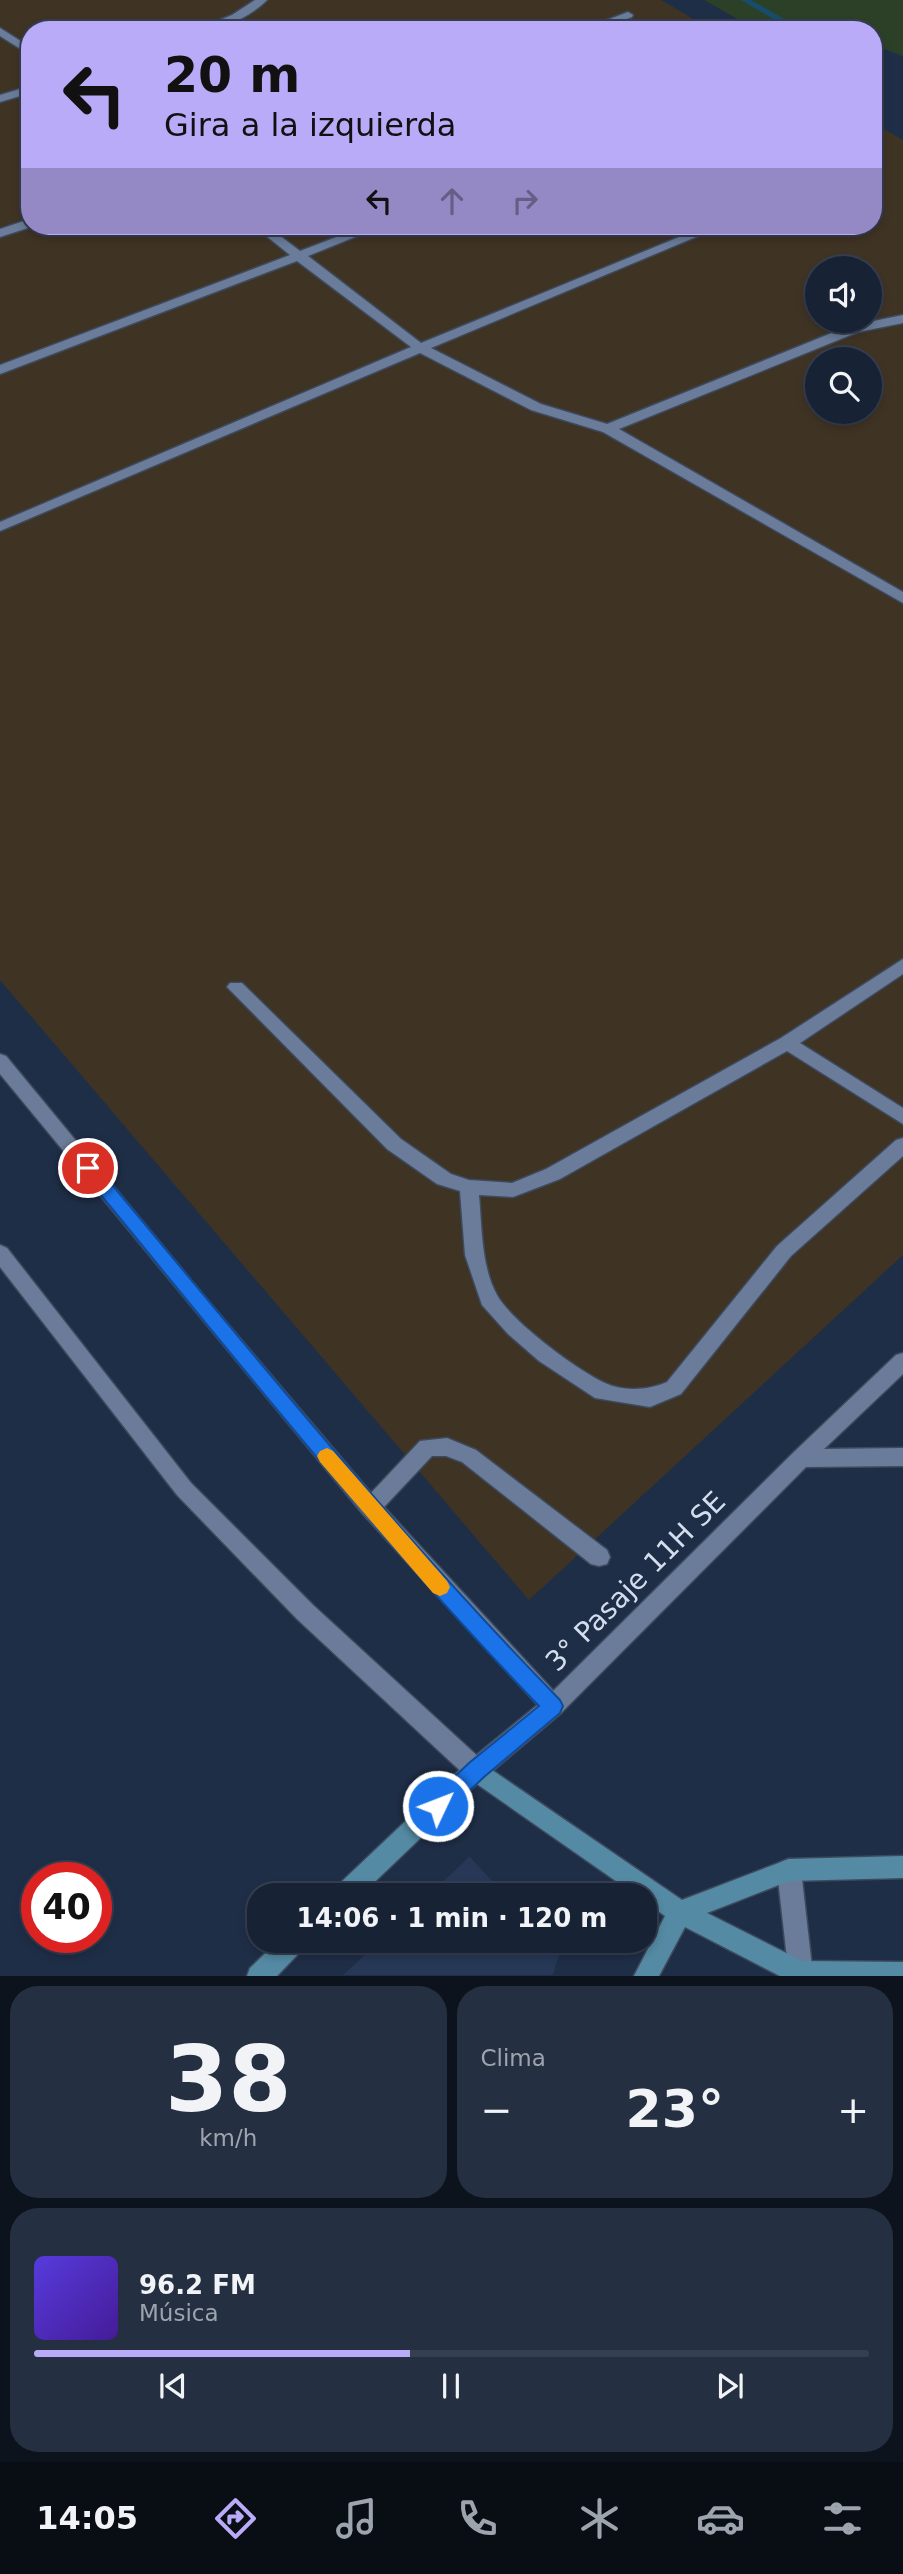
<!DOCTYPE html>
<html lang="es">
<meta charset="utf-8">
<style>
:root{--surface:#172235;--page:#242f41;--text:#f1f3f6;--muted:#9ea4ad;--line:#363f50;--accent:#b9abf7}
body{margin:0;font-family:"DejaVu Sans",sans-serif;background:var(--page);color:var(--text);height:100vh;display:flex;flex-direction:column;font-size:26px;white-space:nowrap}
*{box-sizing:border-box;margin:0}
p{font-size:23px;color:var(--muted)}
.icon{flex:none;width:38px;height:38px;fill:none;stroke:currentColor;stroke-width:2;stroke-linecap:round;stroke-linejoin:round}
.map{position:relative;height:1976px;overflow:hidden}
.sheet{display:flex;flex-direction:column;gap:10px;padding:10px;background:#0d131d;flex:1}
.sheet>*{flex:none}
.banner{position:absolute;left:21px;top:21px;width:861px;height:214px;border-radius:28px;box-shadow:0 4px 10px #0003,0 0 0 2px var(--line);background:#b9abf7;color:#111;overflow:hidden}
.fabs{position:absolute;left:805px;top:256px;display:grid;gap:14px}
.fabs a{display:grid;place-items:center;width:77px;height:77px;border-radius:50%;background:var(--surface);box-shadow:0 4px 10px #0003,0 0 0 2px var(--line);font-size:35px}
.speed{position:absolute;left:21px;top:1862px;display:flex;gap:14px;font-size:35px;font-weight:700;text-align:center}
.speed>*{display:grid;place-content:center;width:91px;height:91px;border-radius:50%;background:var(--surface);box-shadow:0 4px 10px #0003,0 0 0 2px var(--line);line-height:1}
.speed .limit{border:10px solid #d22;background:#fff;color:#111}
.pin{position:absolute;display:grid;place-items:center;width:60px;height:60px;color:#fff;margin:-30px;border:4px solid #fff;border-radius:50%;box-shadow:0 2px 7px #0007}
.me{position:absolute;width:77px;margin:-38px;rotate:47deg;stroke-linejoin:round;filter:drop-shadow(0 0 5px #0008)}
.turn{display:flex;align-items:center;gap:24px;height:147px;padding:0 28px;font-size:32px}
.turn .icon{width:91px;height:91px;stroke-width:2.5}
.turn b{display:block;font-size:49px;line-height:60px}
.lanes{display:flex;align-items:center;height:66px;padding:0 28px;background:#0003;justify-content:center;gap:35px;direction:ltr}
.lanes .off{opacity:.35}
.big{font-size:52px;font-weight:700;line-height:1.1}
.sheet .widget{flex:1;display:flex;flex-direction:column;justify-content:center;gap:10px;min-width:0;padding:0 24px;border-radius:28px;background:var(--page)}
.sheet .dial{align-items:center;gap:0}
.dial b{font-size:91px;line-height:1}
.song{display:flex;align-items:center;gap:21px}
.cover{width:84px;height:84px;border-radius:10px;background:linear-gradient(135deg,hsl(250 70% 55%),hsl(260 70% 35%))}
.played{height:7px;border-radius:4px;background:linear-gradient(90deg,var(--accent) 45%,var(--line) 45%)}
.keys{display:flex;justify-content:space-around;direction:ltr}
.heat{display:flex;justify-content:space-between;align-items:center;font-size:38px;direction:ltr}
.sheet .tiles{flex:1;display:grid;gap:10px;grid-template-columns:1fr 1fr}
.widget:last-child{grid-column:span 2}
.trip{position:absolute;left:247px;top:1883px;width:410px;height:70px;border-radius:28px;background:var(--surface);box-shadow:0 4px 10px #0003,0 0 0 2px var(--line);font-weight:700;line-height:70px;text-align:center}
.tabs{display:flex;height:112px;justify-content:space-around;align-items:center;background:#090e15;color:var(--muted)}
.tabs .icon{width:49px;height:49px}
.tabs .active{color:var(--accent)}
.tabs b{font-size:32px;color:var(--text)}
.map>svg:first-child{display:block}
.industrial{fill:#3f3324;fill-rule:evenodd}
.built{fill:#263856}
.green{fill:#2b4027}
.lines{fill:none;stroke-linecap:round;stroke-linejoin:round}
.stream{fill:#164d6d;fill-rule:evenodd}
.lane-casing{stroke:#3d4a5e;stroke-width:3}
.street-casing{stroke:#3d4a5e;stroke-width:3}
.secondary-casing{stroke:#3d4a5e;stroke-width:3}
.lane{fill:#6a7c99;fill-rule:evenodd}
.street{fill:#6a7c99;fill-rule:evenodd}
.secondary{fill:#548aa3;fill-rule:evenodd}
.route{fill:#1a73e8;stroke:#114b97;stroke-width:2}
.slow{fill:#f59e0b}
.labels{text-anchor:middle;stroke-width:7;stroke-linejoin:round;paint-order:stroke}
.near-street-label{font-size:28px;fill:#d3dded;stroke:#1f2e47}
</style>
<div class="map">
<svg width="903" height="1976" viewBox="0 0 903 1976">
<rect width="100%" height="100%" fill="#1f2e47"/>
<path class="industrial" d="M0,0h661l51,30h-682v196h843v-103l30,17v1115l-374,345 -529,-620zM817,268h53v52h-53zM817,359h53v52h-53z"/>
<path class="built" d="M470,1857l35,38h-76l40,-38z
M380,1941h167l12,13 -6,21h-210z"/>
<path class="green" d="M704,0h199v56l-22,-8 -8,2v-20h-116z"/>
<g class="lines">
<path class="stream" d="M741,0h10l52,30h-11z"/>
<g class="lane-casing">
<path id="lane" d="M255,0h12c-18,18 -45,30 -71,30l36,-15z
M628,12l5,3 -1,2 -35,13h-16z
M0,28l30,19v8l-30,-19z
M30,86v7l-30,9v-7z
M30,219v7h4l-34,11v-8z
M254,226h13l33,25 65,-25h17l-74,30 113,87 285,-117h16l-291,122 110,56 66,20 242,-98 54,-11v8l-45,9 -239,97 284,163v11l-300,-171 -72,-22 -111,-57 -420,178v-9l411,-175 -114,-86 -297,113v-9l290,-110z
M903,959v15l-103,69 103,65v16l-116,-73 -227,128 -47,18 -34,-2c3,32 2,71 18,100 15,27 80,75 108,88 19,9 44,7 62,-1l110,-136 119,-106 7,-2v18l-112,100 -110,138 -31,13 -55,-9 -56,-37 -31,-27 -26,-29 -17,-50 -5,-64 -23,-7 -50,-35 -160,-162 3,-4h12l159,156 50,35 18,6 43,3 34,-14 235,-131z
M0,1054l6,2 203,246 162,191 49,-52 27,-3 29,12 131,100 3,7 -3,7 -8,2 -8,-2 -129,-102 -16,-6h-14l-48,51 177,192 3,7 -3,7 -8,3 -8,-3 -182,-199 -363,-440z
M0,1245l7,3 184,235 122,122 171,157 3,8 -3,8 -8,3 -8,-3 -171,-159 -120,-124 -177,-228z
M789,1859l8,3 4,8 12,106h-24l-12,-106 4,-8z"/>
</g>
<g class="street-casing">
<path id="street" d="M903,1353v21l-79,75 79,-1v18l-97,1 -245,246 -77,65 -8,3 -8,-3 -3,-8 3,-8 77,-63 249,-247 102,-97z"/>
</g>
<g class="secondary-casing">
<path id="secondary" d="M476,1759l206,141 107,-41 114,-3v22l-114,3 -82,32 95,48 101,1v14h-123l-95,-49 -26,49h-25l31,-60 -21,-15v-6h-8l-159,-111 -116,111h-29l4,-8 132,-125z
M278,1941h29l-4,8 -26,27h-30l3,-8z"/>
</g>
<use href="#lane" class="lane"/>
<use href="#street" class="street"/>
<use href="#secondary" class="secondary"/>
</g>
<path class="route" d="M88,1161l6,2c152,182 300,367 466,537l3,6 -3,7 -76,64 -38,36 -8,3 -7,-3 -3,-7 3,-7 38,-36 70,-57c-163,-169 -308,-353 -457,-534l-2,-4 2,-5z"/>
<path class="slow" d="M327,1448l6,3 114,130 3,6 -3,6 -7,3 -7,-3 -113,-131 -3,-6 3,-5z"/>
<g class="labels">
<g class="near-street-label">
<text transform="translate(635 1581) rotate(-45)" y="10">3° Pasaje 11H SE</text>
</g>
</g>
</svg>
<div class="fabs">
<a><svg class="icon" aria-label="sound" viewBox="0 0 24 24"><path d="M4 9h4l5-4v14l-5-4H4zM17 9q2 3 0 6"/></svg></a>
<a><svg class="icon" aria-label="search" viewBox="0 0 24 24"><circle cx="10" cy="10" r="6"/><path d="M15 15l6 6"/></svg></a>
</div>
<div class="speed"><div class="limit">40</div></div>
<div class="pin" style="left:88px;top:1168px;background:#d93025"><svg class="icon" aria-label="arrive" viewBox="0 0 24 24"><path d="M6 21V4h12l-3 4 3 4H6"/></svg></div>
<svg class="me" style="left:438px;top:1806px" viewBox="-20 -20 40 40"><circle r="17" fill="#1a73e8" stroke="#fff" stroke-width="3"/><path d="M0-11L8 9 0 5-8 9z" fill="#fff"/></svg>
<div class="trip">14:06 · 1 min · 120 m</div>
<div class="banner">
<div class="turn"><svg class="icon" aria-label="left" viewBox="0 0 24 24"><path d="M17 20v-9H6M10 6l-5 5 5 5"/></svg><div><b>20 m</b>Gira a la izquierda</div></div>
<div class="lanes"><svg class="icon" aria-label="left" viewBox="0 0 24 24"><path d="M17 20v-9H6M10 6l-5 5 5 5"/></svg><svg class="icon off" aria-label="ahead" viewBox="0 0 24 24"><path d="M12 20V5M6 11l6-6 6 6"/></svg><svg class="icon off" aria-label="right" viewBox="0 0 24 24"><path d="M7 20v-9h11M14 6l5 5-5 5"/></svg></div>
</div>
</div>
<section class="sheet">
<div class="tiles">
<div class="widget dial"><b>38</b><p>km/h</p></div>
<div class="widget"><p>Clima</p>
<div class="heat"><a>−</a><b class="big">23°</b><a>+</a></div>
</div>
<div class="widget">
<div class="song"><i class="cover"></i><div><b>96.2 FM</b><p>Música</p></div></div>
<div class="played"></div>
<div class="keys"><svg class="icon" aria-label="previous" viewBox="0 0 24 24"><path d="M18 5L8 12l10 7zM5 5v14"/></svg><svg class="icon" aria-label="pause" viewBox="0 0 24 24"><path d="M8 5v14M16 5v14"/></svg><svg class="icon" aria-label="next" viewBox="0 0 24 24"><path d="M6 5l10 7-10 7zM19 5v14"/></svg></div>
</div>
</div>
</section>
<nav class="tabs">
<b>14:05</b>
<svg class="icon active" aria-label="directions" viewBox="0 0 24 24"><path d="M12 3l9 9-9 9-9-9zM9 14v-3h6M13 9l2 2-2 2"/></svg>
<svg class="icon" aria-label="music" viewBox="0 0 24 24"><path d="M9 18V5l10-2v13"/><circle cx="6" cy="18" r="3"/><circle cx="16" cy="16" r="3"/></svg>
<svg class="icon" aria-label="phone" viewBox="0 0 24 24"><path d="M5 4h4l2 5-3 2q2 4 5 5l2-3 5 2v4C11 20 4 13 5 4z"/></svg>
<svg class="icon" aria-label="climate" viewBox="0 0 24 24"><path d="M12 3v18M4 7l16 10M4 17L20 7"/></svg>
<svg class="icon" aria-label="car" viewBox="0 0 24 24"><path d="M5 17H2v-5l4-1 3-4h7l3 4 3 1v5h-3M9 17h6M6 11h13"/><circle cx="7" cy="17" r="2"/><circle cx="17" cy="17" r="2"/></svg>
<svg class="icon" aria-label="filters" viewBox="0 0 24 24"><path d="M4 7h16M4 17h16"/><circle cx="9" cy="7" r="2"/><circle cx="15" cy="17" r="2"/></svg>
</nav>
